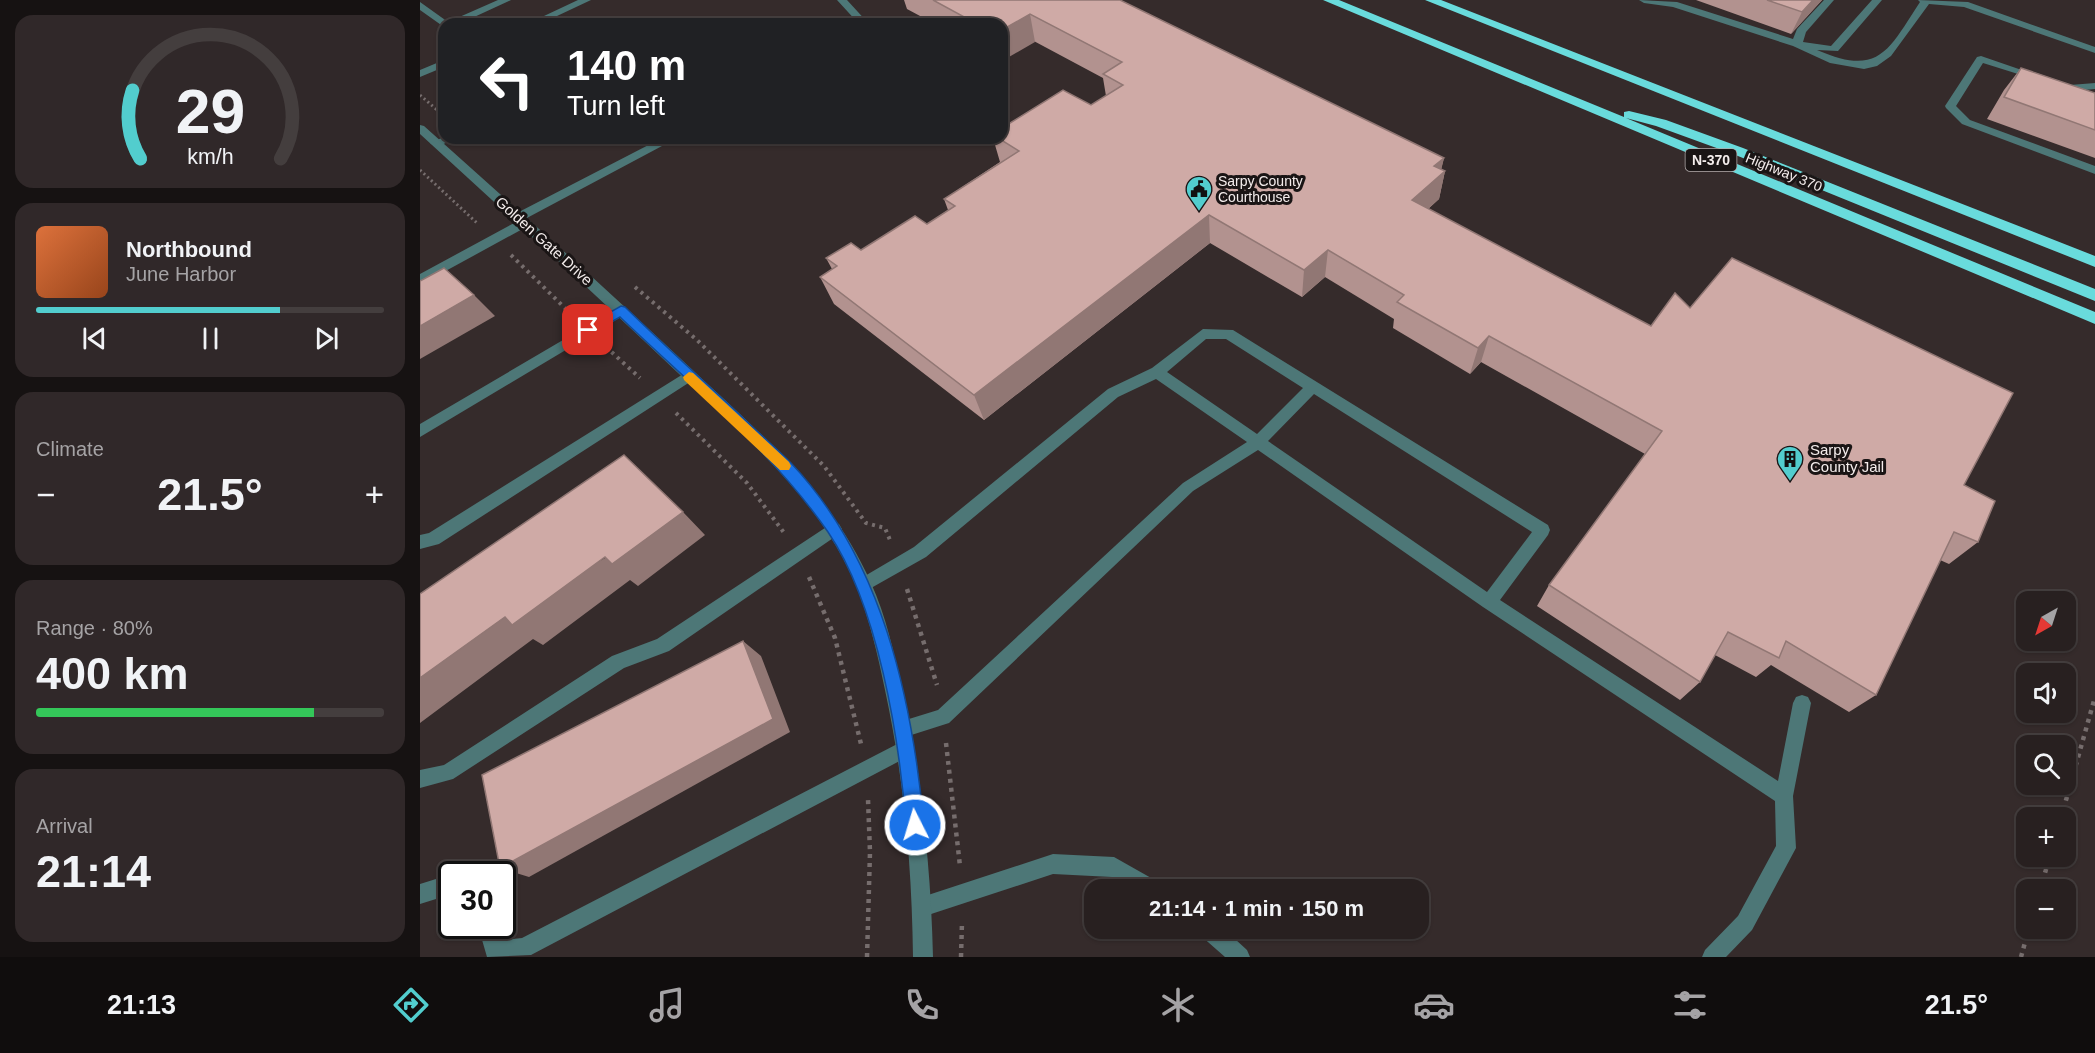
<!DOCTYPE html>
<meta charset="utf-8">
<style>
:root{--surface:#282020;--page:#302829;--text:#f1f3f6;--muted:#a5a3a5;--line:#443e3e;--accent:#52cdce}
body{margin:0;font-family:Arial,sans-serif;background:var(--page);color:var(--text);height:100vh;display:flex;flex-direction:column;font-size:22px;white-space:nowrap}
*{box-sizing:border-box;margin:0}
p{font-size:20px;color:var(--muted)}
.icon{flex:none;width:33px;height:33px;fill:none;stroke:currentColor;stroke-width:2;stroke-linecap:round;stroke-linejoin:round}
.map{position:relative;flex:1;overflow:hidden}
.sheet{display:flex;flex-direction:column;gap:15px;padding:15px;background:#161212;width:420px}
.sheet>*{flex:none}
.top-card{position:absolute;left:18px;top:18px;width:570px;height:126px;border-radius:18px;box-shadow:0 2px 4px #0004,0 0 0 2px var(--line);background:#202124;color:#fff;overflow:hidden}
.needle{width:39px;rotate:219deg}
.fabs{position:absolute;left:1596px;top:591px;display:grid;gap:12px}
.fabs a{display:grid;place-items:center;width:60px;height:60px;border-radius:12px;background:var(--surface);box-shadow:0 2px 4px #0004,0 0 0 2px var(--line);font-size:30px}
.speed{position:absolute;left:18px;top:861px;display:flex;gap:12px;font-size:30px;font-weight:700;text-align:center}
.speed>*{display:grid;place-content:center;width:78px;height:78px;border-radius:50%;background:var(--surface);box-shadow:0 2px 4px #0004,0 0 0 2px var(--line);line-height:1}
.speed .limit{border:3px solid #111;border-radius:9px;background:#fff;color:#111}
.pin{position:absolute;display:grid;place-items:center;width:51px;height:51px;color:#fff;margin:-26px;border-radius:12px;box-shadow:0 3px 9px #0006}
.me{position:absolute;width:66px;margin:-33px;rotate:355deg;stroke-linejoin:round;filter:drop-shadow(0 0 4px #0008)}
.turn{display:flex;align-items:center;gap:21px;height:126px;padding:0 30px;font-size:27px}
.turn .icon{width:78px;height:78px;stroke-width:2.5}
.turn b{display:block;font-size:42px;line-height:51px}
.big{font-size:45px;font-weight:700;line-height:1.1}
.sheet .widget{flex:1;display:flex;flex-direction:column;justify-content:center;gap:9px;min-width:0;padding:0 21px;border-radius:18px;background:var(--page)}
.sheet .dial{align-items:center;gap:0}
.dial svg{height:156px;overflow:visible;fill:none;stroke:var(--line);stroke-width:7;stroke-linecap:round;text-anchor:middle}
.dial text{fill:var(--text);stroke:none}
.song{display:flex;align-items:center;gap:18px}
.cover{width:72px;height:72px;border-radius:9px;background:linear-gradient(135deg,hsl(20 70% 55%),hsl(20 70% 35%))}
.played{height:6px;border-radius:3px;background:linear-gradient(90deg,var(--accent) 70%,var(--line) 70%)}
.keys{display:flex;justify-content:space-around;direction:ltr}
.heat{display:flex;justify-content:space-between;align-items:center;font-size:33px;direction:ltr}
.charge{height:9px;border-radius:4px;background:linear-gradient(90deg,#34c759 80%,var(--line) 0)}
.trip{position:absolute;left:664px;top:879px;width:345px;height:60px;border-radius:18px;background:var(--surface);box-shadow:0 2px 4px #0004,0 0 0 2px var(--line);font-weight:700;line-height:60px;text-align:center}
.tab-bar{display:flex;height:96px;justify-content:space-around;align-items:center;background:#100d0d;color:var(--muted)}
.tab-bar .icon{width:42px;height:42px}
.tab-bar .selected{color:var(--accent)}
.tab-bar b{font-size:27px;color:var(--text)}
main{display:flex;flex:1;min-height:0}
.map>svg:first-child{display:block}
.lines{fill:none;stroke-linecap:round;stroke-linejoin:round}
.path-far2{stroke:#766d6d;stroke-width:3;stroke-dasharray:2 3;stroke-linecap:butt}
.path-far1{stroke:#766d6d;stroke-width:4;stroke-dasharray:3 4.5;stroke-linecap:butt}
.path{stroke:#766d6d;stroke-width:4.5;stroke-dasharray:4 5;stroke-linecap:butt}
.lane{fill:#4d7777;fill-rule:evenodd}
.street{fill:#4d7777;fill-rule:evenodd}
.highway{fill:#69dbdc;fill-rule:evenodd}
.wall{fill:#b2928f}
.shaded-wall{fill:#917774}
.building{fill:#cfaaa6;stroke:#917774;stroke-width:1.5}
.route{fill:#1a73e8;stroke:#114b97;stroke-width:1.5}
.slow{fill:#f59e0b}
.labels{text-anchor:middle;stroke-width:6;stroke-linejoin:round;paint-order:stroke}
.shield{fill:#1a1515;stroke:#b3acac;stroke-width:1.5}
.shield-label{font-size:14px;font-weight:bold;fill:#f4edec}
.far-street-label{font-size:14px;fill:#f4edec;stroke:#1a1515}
.far-poi-label{font-size:14px;fill:#f4edec;stroke:#1a1515;text-anchor:start}
.street-label{font-size:15px;fill:#f4edec;stroke:#1a1515}
.poi-label{font-size:15px;fill:#f4edec;stroke:#1a1515;text-anchor:start}
</style>
<main>
<section class="sheet">
<div class="widget dial"><svg viewBox="0 0 100 80">
<path d="M14 69A42 42 0 1 1 86 69"/>
<path d="M14 69A42 42 0 0 1 10 34" stroke="#52cdce"/>
<text x="50" y="56" font-size="32" font-weight="700">29</text>
<text x="50" y="72" font-size="11">km/h</text>
</svg></div>
<div class="widget">
<div class="song"><i class="cover"></i><div><b>Northbound</b><p>June Harbor</p></div></div>
<div class="played"></div>
<div class="keys"><svg class="icon" aria-label="previous" viewBox="0 0 24 24"><path d="M18 5L8 12l10 7zM5 5v14"/></svg><svg class="icon" aria-label="pause" viewBox="0 0 24 24"><path d="M8 5v14M16 5v14"/></svg><svg class="icon" aria-label="next" viewBox="0 0 24 24"><path d="M6 5l10 7-10 7zM19 5v14"/></svg></div>
</div>
<div class="widget"><p>Climate</p>
<div class="heat"><a>−</a><b class="big">21.5°</b><a>+</a></div>
</div>
<div class="widget"><p>Range · 80%</p><b class="big">400 km</b><div class="charge"></div></div>
<div class="widget"><p>Arrival</p><b class="big">21:14</b></div>
</section>
<div class="map">
<svg width="1675" height="957" viewBox="0 0 1675 957">
<rect width="100%" height="100%" fill="#352b2b"/>
<g class="lines">
<path class="path-far2" d="M0,95l17,15
M0,170l57,53"/>
<path class="path-far1" d="M91,255l61,60
M215,287l62,53 127,126 42,57 19,5 5,12
M186,347l34,31
M256,413l71,70 38,51"/>
<path class="path" d="M389,577l26,61 26,106
M487,589l30,96
M526,743l14,123
M1641,818l34,-121
M1620,890l10,-34
M447,957l3,-105 -2,-53
M541,957l1,-35
M1601,957l8,-29"/>
<path class="lane" d="M78,0h13l-52,24h-15v3l-24,-17v-8l28,20z
M158,0h13l-51,24h-13z
M417,0h10l22,24h-10z
M1219,0l38,2 116,37 4,-10 27,-29h10l-28,32 -3,10 28,4 41,-46h10l-44,51 -21,-1c62,27 71,1 103,-48l-2,-2 50,2 127,45v6l-131,-46 -35,-3 -38,52 -14,10 -13,3 -34,-6 -37,-17 -120,-39 -29,-4z
M1561,56l61,21 -5,3 -54,-17 -27,43 14,14 125,46v8l-133,-50 -16,-16 -1,-2 32,-49z
M24,60v7l-24,10v-7z
M1640,82l10,3 25,-2v6c-14,1 -29,5 -40,-4z
M24,137l14,1 -22,9 -6,-4z
M242,138h15l-152,81 5,4 -2,3 -108,59v-11l96,-52 -5,-4 2,-3z
M201,306l5,2 2,3 -2,3 -206,123v-13z
M783,329l30,1 315,195 2,5 -2,5 -48,65 278,181 15,-78 3,-6 6,-2 6,2 3,6 -18,93 3,52 -44,82 -26,27h-24l3,-7 33,-34 38,-70 -1,-45 -292,-194 -225,-157 -65,41 -244,232 -47,15 -6,-3 -3,-6 3,-6 42,-13 245,-227 64,-41 -91,-63 -38,18 -192,160 -62,35 -6,-2 -2,-5 2,-5 56,-33 194,-158 44,-21zM786,339h20l77,49 -46,46 -90,-62zM894,394l218,138 -45,60 -219,-151z
M268,371l7,5 -2,4 -254,164 -19,5v-14l9,-2z
M414,522l5,2 3,5 -3,5 -170,117 -45,17 -171,111 -33,9v-18l24,-5 168,-109 45,-17z
M485,740l6,3 3,6 -3,6 -380,200 -44,2 -9,-31h20l4,14 20,-2z
M633,854l61,3 46,26 3,7h-29l-22,-13 -59,-3 -131,43 -7,-3 -3,-7 3,-7 7,-3z
M32,874v20l-32,10v-20z
M777,928h26l24,22 3,7h-25l-25,-22z"/>
<path class="street" d="M0,125l4,1c87,78 174,155 259,235 72,68 147,129 188,222 15,33 23,69 30,104 20,89 30,179 32,270h-20c-1,-90 -9,-179 -28,-267 -7,-34 -15,-69 -28,-102 -36,-89 -113,-152 -180,-216 -85,-81 -171,-159 -257,-238z"/>
<path class="highway" d="M903,0h16l285,117v-5l5,-1 37,9 77,28 352,141v12l-362,-147 -77,-28 -30,-8 469,194v12z
M1005,0h16l654,256v11z"/>
</g>
<path class="wall" d="M484,0h216l324,158 -3,11 4,2 -6,28 -11,10 223,117 39,-18 274,177 14,57 -29,22 -9,-4 -64,135 -27,17 -78,-47 -15,12 -41,-22 -15,27 -20,18 -143,-94 12,-21 96,-131 -164,-92 -11,12 -77,-46 1,-9 -69,-42 -23,20 -92,-54 -226,177 -150,-116 -14,-27 12,-8 -6,-11 35,-8 66,-26 21,-14 -4,-11 56,-37 -7,-24h9l89,-33 15,-9 -3,-18 -101,-54h-67l-28,-15z
M1276,0h126l-31,34z
M1601,68l74,25v65l-108,-39 17,-29z"/>
<path class="shaded-wall" d="M1393,0h9l-31,34 11,-22z
M610,14l5,28 -33,19v-31z
M1024,158l-4,17 5,-4 -6,28 -32,29 5,-28 22,-34z
M789,215l1,28 -226,177 -10,-25z
M908,250l-3,27 -23,20 2,-27z
M54,295l21,21 -75,43v-33z
M1069,336l-8,26 -11,12 8,-26z
M263,512l22,23 -67,51 -8,-6 -87,65 -10,-6 -113,84v-45l85,-61z
M323,641l18,15 29,76 -261,145 -29,-9z"/>
<path class="building" d="M513,0h187l324,158 -10,8 11,5 -33,29 239,126 24,-33 15,15 42,-50 281,135 -49,92 31,16 -17,41 -24,-10 -78,163 -90,-54 -7,17 -51,-26 -28,50 -151,-97 113,-154 -173,-95 -11,12 -81,-46 7,-7 -76,-45 -24,20 -95,-55 -235,180 -154,-118 17,-11 -11,-8 25,-15 10,7 54,-34 12,8 28,-18 -11,-7 75,-48 -21,-13h4v-10l61,-38 28,15 32,-20 -20,-11 19,-12 -92,-48 -28,16v-6h-25z
M1347,0h46l-11,12z
M1601,68l74,25v37l-91,-33z
M24,268l30,27 -54,31v-45z
M204,455l59,57 -71,52 -7,-7 -93,68 -7,-8 -85,61v-84z
M323,641l30,78 -273,149 -18,-93z"/>
<path class="route" d="M201,306l4,1c37,36 75,71 113,106 17,17 36,33 53,50 91,96 121,234 133,362l-3,6 -6,2 -6,-2 -3,-6c-7,-89 -28,-219 -78,-293 -56,-81 -137,-147 -208,-215l-28,16h-8v-6z"/>
<path class="slow" d="M269,372l4,1 96,89 2,4 -2,4h-9l-96,-90 -1,-3z"/>
<defs>
<g id="civic-pin" transform="scale(1.35)"><path d="M0 17L-7.5 6A9.5 9.5 0 1 1 7.5 6Z" fill="#52cdce" stroke="#1a1515"/><path d="M-.6-6.5H3V-4.5H.6V-3L4-1V1h2V6H-6V1h2V-1L-.6-3ZM-1.2 2.5V6h2.4V2.5Z" fill="#111"/></g>
<g id="building-pin" transform="scale(1.35)"><path d="M0 17L-7.5 6A9.5 9.5 0 1 1 7.5 6Z" fill="#52cdce" stroke="#1a1515"/><path d="M-4-6H4V6H1V3H-1V6H-4ZM-2.5-4.3h1.7v1.8h-1.7ZM.8-4.3h1.7v1.8H.8ZM-2.5-1h1.7V.8h-1.7ZM.8-1h1.7V.8H.8Z" fill="#111"/></g>
</defs>
<g fill-rule="evenodd">
<use href="#civic-pin" x="779" y="189"/>
<use href="#building-pin" x="1370" y="459"/>
</g>
<g class="labels">
<rect class="shield" x="1265.5" y="149" width="51" height="22" rx="4.5"/>
<g class="shield-label">
<text x="1291" y="165">N-370</text>
</g>
<g class="far-street-label">
<text transform="translate(1364 172) rotate(22)" y="5">Highway 370</text>
</g>
<g class="far-poi-label">
<text x="798" y="186">Sarpy County<tspan x="798" dy="16">Courthouse</tspan></text>
</g>
<g class="street-label">
<text transform="translate(124 241) rotate(42)" y="5">Golden Gate Drive</text>
</g>
<g class="poi-label">
<text x="1390" y="455">Sarpy<tspan x="1390" dy="17">County Jail</tspan></text>
</g>
</g>
</svg>
<div class="fabs">
<a><svg class="needle" viewBox="-14 -14 28 28"><path d="M0-13l5 13h-10z" fill="#e53935"/><path d="M0 13l5-13h-10z" fill="#a5a3a5"/></svg></a>
<a><svg class="icon" aria-label="sound" viewBox="0 0 24 24"><path d="M4 9h4l5-4v14l-5-4H4zM17 9q2 3 0 6"/></svg></a>
<a><svg class="icon" aria-label="search" viewBox="0 0 24 24"><circle cx="10" cy="10" r="6"/><path d="M15 15l6 6"/></svg></a>
<a>+</a>
<a>−</a>
</div>
<div class="speed"><div class="limit">30</div></div>
<div class="pin" style="left:168px;top:330px;background:#d93025"><svg class="icon" aria-label="arrive" viewBox="0 0 24 24"><path d="M6 21V4h12l-3 4 3 4H6"/></svg></div>
<svg class="me" style="left:495px;top:825px" viewBox="-20 -20 40 40"><circle r="17" fill="#1a73e8" stroke="#fff" stroke-width="3"/><path d="M0-11L8 9 0 5-8 9z" fill="#fff"/></svg>
<div class="trip">21:14 · 1 min · 150 m</div>
<div class="top-card">
<div class="turn"><svg class="icon" aria-label="left" viewBox="0 0 24 24"><path d="M17 20v-9H6M10 6l-5 5 5 5"/></svg><div><b>140 m</b>Turn left</div></div>
</div>
</div>
</main>
<nav class="tab-bar">
<b>21:13</b>
<svg class="icon selected" aria-label="directions" viewBox="0 0 24 24"><path d="M12 3l9 9-9 9-9-9zM9 14v-3h6M13 9l2 2-2 2"/></svg>
<svg class="icon" aria-label="music" viewBox="0 0 24 24"><path d="M9 18V5l10-2v13"/><circle cx="6" cy="18" r="3"/><circle cx="16" cy="16" r="3"/></svg>
<svg class="icon" aria-label="phone" viewBox="0 0 24 24"><path d="M5 4h4l2 5-3 2q2 4 5 5l2-3 5 2v4C11 20 4 13 5 4z"/></svg>
<svg class="icon" aria-label="climate" viewBox="0 0 24 24"><path d="M12 3v18M4 7l16 10M4 17L20 7"/></svg>
<svg class="icon" aria-label="car" viewBox="0 0 24 24"><path d="M5 17H2v-5l4-1 3-4h7l3 4 3 1v5h-3M9 17h6M6 11h13"/><circle cx="7" cy="17" r="2"/><circle cx="17" cy="17" r="2"/></svg>
<svg class="icon" aria-label="filters" viewBox="0 0 24 24"><path d="M4 7h16M4 17h16"/><circle cx="9" cy="7" r="2"/><circle cx="15" cy="17" r="2"/></svg>
<b>21.5°</b>
</nav>
